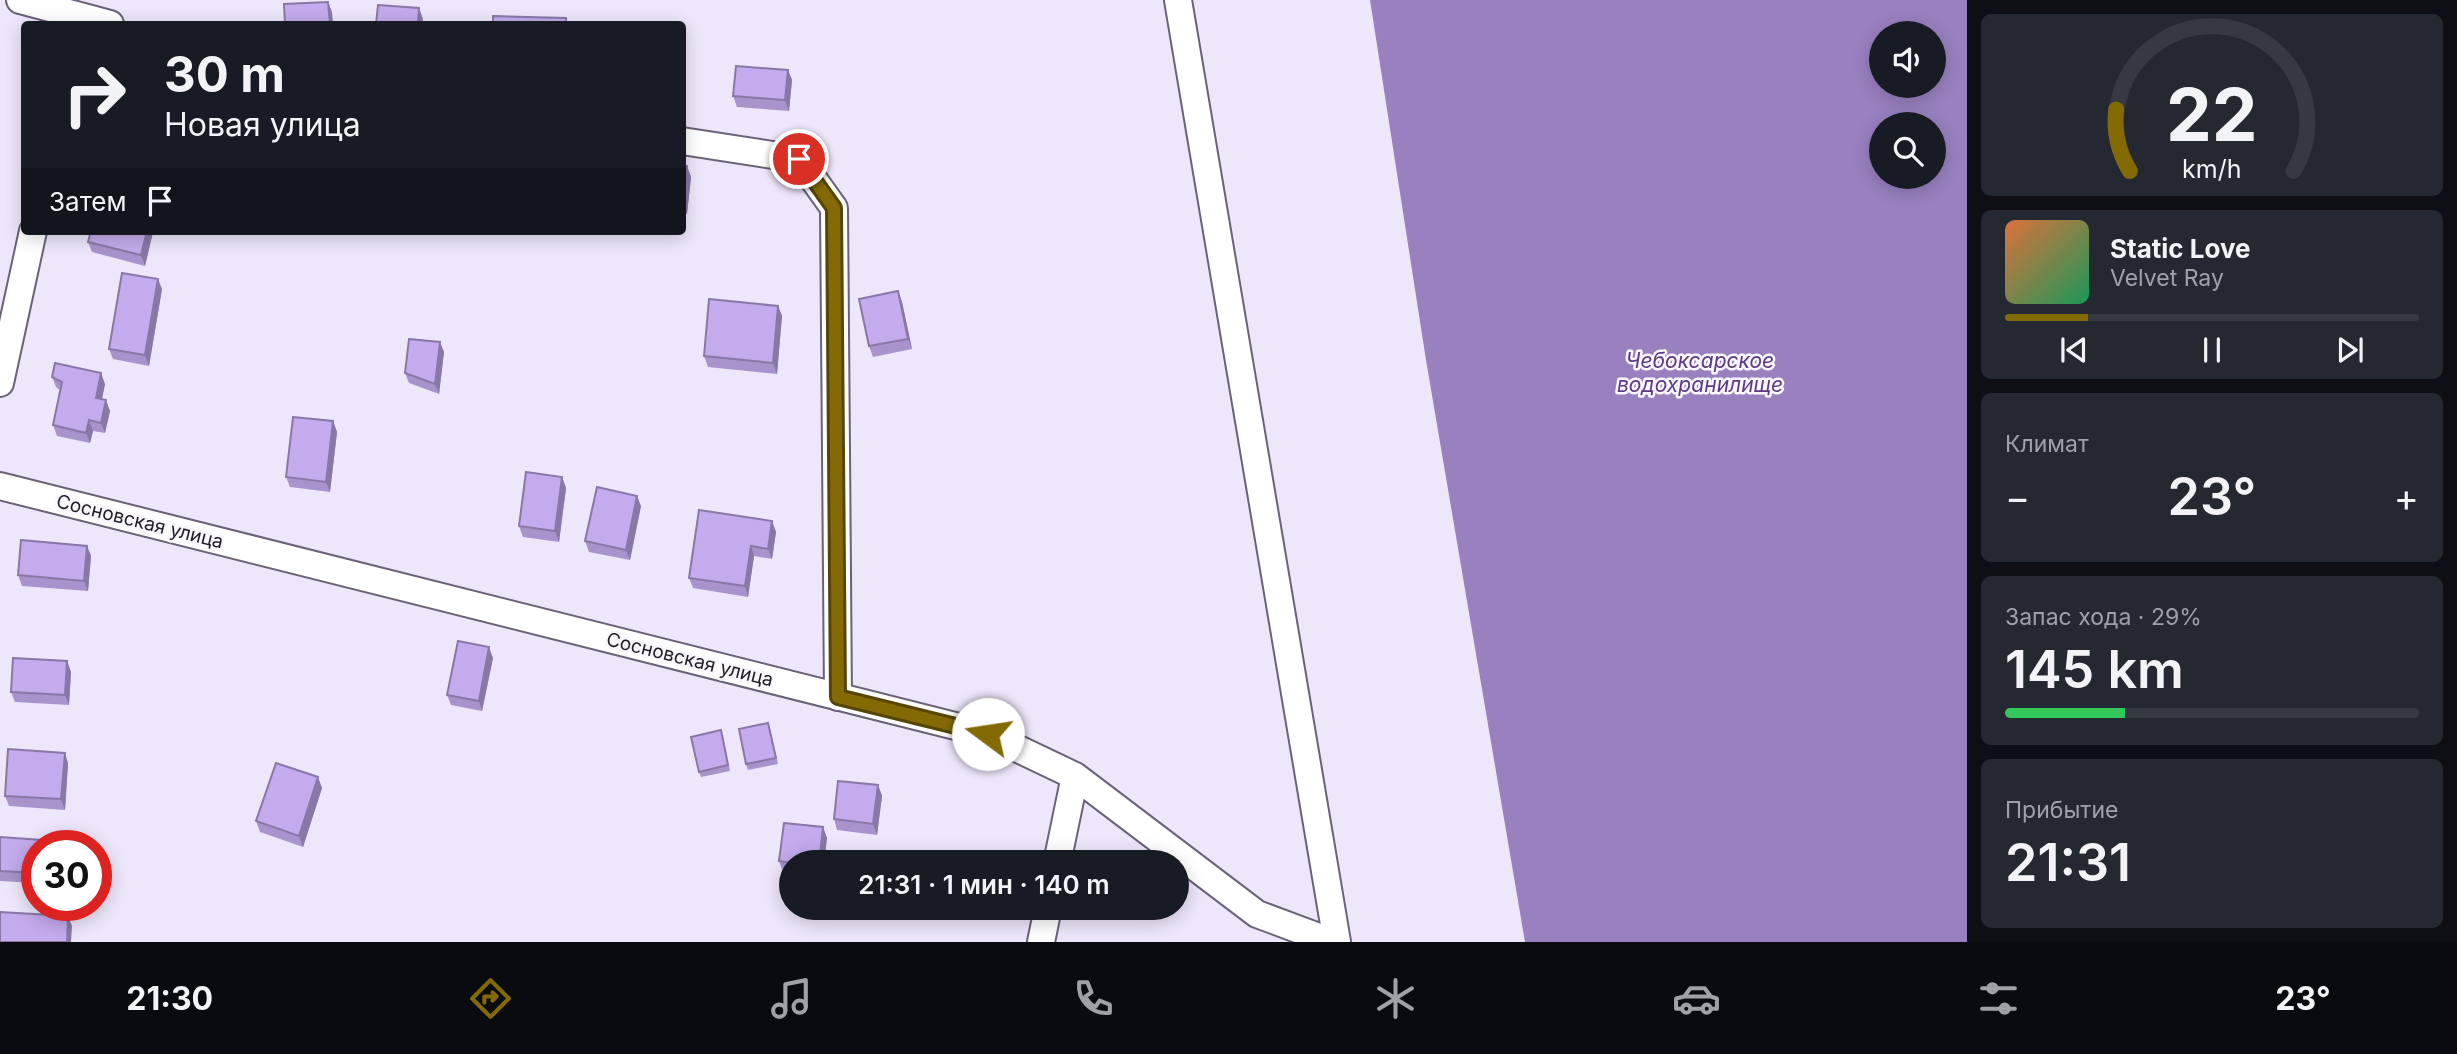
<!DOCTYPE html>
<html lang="ru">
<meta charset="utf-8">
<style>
:root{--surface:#171b24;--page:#242831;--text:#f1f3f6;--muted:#9ea1a6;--line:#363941;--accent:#846a05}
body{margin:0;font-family:Inter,sans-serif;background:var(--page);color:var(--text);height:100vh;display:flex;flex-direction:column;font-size:26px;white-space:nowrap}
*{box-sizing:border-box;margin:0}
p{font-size:23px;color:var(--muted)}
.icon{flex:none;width:38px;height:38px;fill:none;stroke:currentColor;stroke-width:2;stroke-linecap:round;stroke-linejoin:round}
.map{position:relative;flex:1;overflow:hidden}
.side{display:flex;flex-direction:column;gap:14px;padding:14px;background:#0d0f14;width:490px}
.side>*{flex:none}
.guide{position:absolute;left:21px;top:21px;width:665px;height:214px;border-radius:7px;box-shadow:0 4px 18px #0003;background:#171b24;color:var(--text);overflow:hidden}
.buttons{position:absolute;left:1869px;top:21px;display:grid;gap:14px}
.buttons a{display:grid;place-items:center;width:77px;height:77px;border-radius:50%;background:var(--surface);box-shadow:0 4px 18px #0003;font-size:35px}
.speed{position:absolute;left:21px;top:830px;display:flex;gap:14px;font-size:35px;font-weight:700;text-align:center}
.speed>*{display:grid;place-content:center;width:91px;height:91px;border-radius:50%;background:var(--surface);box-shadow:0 4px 18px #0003;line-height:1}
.speed .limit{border:10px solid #d22;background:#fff;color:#111}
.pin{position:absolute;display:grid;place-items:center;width:60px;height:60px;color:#fff;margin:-30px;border:4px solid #fff;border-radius:50%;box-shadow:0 2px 7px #0007}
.me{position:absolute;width:77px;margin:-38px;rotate:284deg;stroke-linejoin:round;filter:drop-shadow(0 0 5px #0008)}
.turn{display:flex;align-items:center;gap:24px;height:147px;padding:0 28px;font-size:32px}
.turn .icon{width:91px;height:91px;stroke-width:2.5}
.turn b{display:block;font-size:49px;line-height:60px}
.then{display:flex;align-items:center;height:66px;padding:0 28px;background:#0003;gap:14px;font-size:26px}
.big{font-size:52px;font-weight:600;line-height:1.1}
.side .widget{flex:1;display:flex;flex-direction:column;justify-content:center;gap:10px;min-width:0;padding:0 24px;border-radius:10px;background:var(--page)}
.side .dial{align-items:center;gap:0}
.dial svg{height:182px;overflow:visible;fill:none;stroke:var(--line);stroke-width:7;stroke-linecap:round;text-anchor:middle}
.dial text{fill:var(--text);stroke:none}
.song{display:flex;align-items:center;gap:21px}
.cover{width:84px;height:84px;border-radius:10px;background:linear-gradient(135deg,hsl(20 70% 55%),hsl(150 70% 35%))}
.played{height:7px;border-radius:4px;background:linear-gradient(90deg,var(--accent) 20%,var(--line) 20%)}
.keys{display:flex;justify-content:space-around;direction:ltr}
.heat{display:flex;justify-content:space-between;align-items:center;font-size:38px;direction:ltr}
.charge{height:10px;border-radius:5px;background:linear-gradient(90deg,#34c759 29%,var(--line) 0)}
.trip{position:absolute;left:779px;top:850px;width:410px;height:70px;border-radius:35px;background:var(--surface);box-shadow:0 4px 18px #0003;font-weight:600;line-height:70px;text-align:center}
.menu{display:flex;height:112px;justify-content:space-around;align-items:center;background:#090b0e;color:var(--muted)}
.menu .icon{width:49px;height:49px}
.menu .active{color:var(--accent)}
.menu b{font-size:32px;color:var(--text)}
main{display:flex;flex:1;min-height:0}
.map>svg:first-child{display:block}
.water{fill:#9981c0;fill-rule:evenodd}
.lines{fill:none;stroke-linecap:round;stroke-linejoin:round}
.minor-casing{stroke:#6a6278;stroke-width:30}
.minor{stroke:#fff;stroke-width:26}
.wall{fill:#a993cc}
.shaded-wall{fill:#8978a6}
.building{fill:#c4abed;stroke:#8978a6;stroke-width:2}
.route-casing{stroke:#564503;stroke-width:18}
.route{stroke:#846a05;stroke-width:12}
.labels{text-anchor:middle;stroke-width:5;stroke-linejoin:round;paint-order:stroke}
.street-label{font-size:19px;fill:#201c25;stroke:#f9f7fd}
.water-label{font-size:21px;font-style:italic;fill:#5c3a87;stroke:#f9f7fd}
</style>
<main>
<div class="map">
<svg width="1967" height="942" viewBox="0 0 1967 942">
<rect width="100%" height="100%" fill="#eee7fb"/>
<path class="water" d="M1370,0h597v942h-442l-99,-582zM1881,33h53v53h-53zM1881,124h53v53h-53z"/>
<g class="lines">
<g class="minor-casing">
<path id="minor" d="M20,0l90,24
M1178,0l159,942
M682,141l117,18 35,49 4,489
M0,383l33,-152
M0,486l987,248 88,42 182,138 75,28
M1057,863l18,-87
M1041,942l7,-34"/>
</g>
<use href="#minor" class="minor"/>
</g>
<path class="wall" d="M788,70l4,10 -3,31 -52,-4 -4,-11z
M682,166h5l4,11 -4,37 -5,-1z
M153,232l-8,34 -53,-14 -4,-10z
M162,289l-13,77 -36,-7 -4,-10z
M898,291l4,11 10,47 -39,8 -4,-11z
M778,306l4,10 -5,58 -69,-7 -4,-11z
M444,352l-5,42 -30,-11 -4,-10z
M52,377l53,7 -3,15 8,12 -5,22 -12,-2 -3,12 -33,-7 -4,-11 7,-35 -4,-3z
M333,421l4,11 -7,60 -40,-5 -4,-10z
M562,477l4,11 -7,54 -36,-5 -4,-11z
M641,506l-11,54 -41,-8 -4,-11z
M772,521l4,11 -4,27 -18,-3 -6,41 -55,-9 -4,-10z
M87,546l4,10 -3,35 -66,-5 -4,-11z
M493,658l-11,53 -31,-6 -4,-10z
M67,661l4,11 -2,33 -54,-3 -4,-10z
M770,729l8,35 -30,6 -2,-6z
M723,736l7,35 -29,6 -2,-5z
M68,763l-3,47 -56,-4 -4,-10z
M878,785l4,11 -5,39 -40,-5 -3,-11z
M322,788l-19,59 -43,-15 -4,-11z
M823,827l4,11 -3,25h-33v10l-8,-1 -4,-11z
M0,837l37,8v38l-37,-2z"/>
<path class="shaded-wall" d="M328,2l4,10 1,12h-3z
M419,8l4,11 -1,5h-4z
M788,70l4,10 -3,31 -4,-11z
M687,166l4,11 -4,37 -4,-11z
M147,231l6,1 -8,34 -4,-11z
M158,279l4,10 -13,77 -4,-11z
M898,291l4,11 10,47 -4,-10z
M778,306l4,10 -5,58 -4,-11z
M440,342l4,10 -5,42 -4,-10z
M101,373l4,11 -5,24 -4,-10z
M106,400l4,11 -5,22 -4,-10z
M89,420l4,11 -3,12 -4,-10z
M333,421l4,11 -7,60 -4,-10z
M562,477l4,11 -7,54 -4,-11z
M637,496l4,10 -11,54 -4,-10z
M772,521l4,11 -4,27 -4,-10z
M87,546l4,10 -3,35 -4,-10z
M751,546l3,10 -6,41 -3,-11z
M489,647l4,11 -11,53 -3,-10z
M67,661l4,11 -2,33 -4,-10z
M65,753l3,10 -3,47 -4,-11z
M318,777l4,11 -19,59 -4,-11z
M878,785l4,11 -5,39 -4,-11z
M823,827l4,11 -3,25h-5z
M68,916l4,10 -1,16h-4z"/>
<path class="building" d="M328,2l2,22h-45l-1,-20z
M378,5l41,3 -1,16h-42z
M493,16l73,2v6h-73z
M736,66l52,4 -3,30 -52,-4z
M682,166h5l-4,37h-1z
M91,231h56l-6,24 -53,-13z
M122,273l36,6 -13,76 -36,-6z
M898,291l10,48 -39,7 -10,-47z
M709,299l69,7 -5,57 -69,-7z
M409,339l31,3 -5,42 -30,-11z
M55,363l46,10 -5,25 10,2 -5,23 -12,-3 -3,13 -33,-8 9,-43 -10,-5z
M293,417l40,4 -7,61 -40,-5z
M526,472l36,5 -7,54 -36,-5z
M597,487l40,9 -11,54 -41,-9z
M699,510l73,11 -4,28 -17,-3 -6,40 -56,-8z
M21,540l66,6 -3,35 -66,-6z
M458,641l31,6 -10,54 -32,-6z
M13,658l54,3 -2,34 -54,-3z
M768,723l8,35 -30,6 -7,-35z
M721,730l7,35 -29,7 -8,-35z
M8,749l57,4 -4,46 -56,-3z
M276,763l42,14 -19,59 -43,-15z
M838,781l40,4 -5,39 -39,-5z
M784,823l39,4 -4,36h-28l-12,-2z
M0,837l56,4v4h-19v28l-37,-2z
M0,912l68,4 -1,26h-67z"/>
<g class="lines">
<g class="route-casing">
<path id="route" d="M799,159l35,49 4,489 150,37"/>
</g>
<use href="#route" class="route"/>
</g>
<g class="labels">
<g class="street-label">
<text transform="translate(140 521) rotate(14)" y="7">Сосновская улица</text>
<text transform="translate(690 659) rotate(14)" y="7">Сосновская улица</text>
</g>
<g class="water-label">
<text x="1700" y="368">Чебоксарское<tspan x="1700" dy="24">водохранилище</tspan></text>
</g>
</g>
</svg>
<div class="buttons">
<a><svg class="icon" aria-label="sound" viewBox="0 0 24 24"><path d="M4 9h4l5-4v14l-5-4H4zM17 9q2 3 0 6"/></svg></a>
<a><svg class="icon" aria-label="search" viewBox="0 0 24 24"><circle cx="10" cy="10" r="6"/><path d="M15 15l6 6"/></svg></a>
</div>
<div class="speed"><div class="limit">30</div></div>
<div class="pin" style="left:799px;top:159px;background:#d93025"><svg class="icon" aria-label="arrive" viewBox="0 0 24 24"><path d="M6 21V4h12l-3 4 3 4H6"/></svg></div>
<svg class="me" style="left:988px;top:734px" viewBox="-20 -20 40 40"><circle r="19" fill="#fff"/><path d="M0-13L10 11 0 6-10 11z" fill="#846a05"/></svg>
<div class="trip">21:31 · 1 мин · 140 m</div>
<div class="guide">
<div class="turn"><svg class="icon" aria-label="right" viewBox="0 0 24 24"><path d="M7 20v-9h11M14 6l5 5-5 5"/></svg><div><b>30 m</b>Новая улица</div></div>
<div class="then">Затем<svg class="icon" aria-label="arrive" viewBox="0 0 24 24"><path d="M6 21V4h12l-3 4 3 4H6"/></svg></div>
</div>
</div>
<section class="side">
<div class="widget dial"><svg viewBox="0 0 100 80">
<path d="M14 69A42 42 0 1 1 86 69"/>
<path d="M14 69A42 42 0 0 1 8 42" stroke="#846a05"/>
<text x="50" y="56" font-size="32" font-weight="700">22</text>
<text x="50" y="72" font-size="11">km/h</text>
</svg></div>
<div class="widget">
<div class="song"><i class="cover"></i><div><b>Static Love</b><p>Velvet Ray</p></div></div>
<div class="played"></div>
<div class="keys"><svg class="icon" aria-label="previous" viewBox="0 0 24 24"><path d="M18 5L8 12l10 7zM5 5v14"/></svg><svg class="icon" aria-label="pause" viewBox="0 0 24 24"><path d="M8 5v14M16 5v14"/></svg><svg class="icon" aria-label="next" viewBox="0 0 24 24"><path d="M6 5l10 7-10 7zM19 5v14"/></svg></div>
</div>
<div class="widget"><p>Климат</p>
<div class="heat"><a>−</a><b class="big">23°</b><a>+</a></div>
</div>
<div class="widget"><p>Запас хода · 29%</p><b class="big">145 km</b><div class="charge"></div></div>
<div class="widget"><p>Прибытие</p><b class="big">21:31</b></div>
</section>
</main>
<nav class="menu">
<b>21:30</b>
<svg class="icon active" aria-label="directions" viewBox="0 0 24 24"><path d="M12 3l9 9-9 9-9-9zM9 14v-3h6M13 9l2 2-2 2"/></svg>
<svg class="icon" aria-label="music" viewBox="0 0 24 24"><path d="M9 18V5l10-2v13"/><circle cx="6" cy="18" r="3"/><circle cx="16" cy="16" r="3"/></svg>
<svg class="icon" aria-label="phone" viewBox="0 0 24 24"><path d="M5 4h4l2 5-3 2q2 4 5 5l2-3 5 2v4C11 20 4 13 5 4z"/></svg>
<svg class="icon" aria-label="climate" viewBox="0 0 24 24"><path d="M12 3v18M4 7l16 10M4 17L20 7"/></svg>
<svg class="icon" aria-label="car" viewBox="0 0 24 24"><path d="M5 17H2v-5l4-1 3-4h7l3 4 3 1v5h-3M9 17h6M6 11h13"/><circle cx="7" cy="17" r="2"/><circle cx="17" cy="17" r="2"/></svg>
<svg class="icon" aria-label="filters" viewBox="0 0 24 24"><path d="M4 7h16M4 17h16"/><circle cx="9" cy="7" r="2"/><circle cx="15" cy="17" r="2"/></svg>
<b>23°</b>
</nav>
